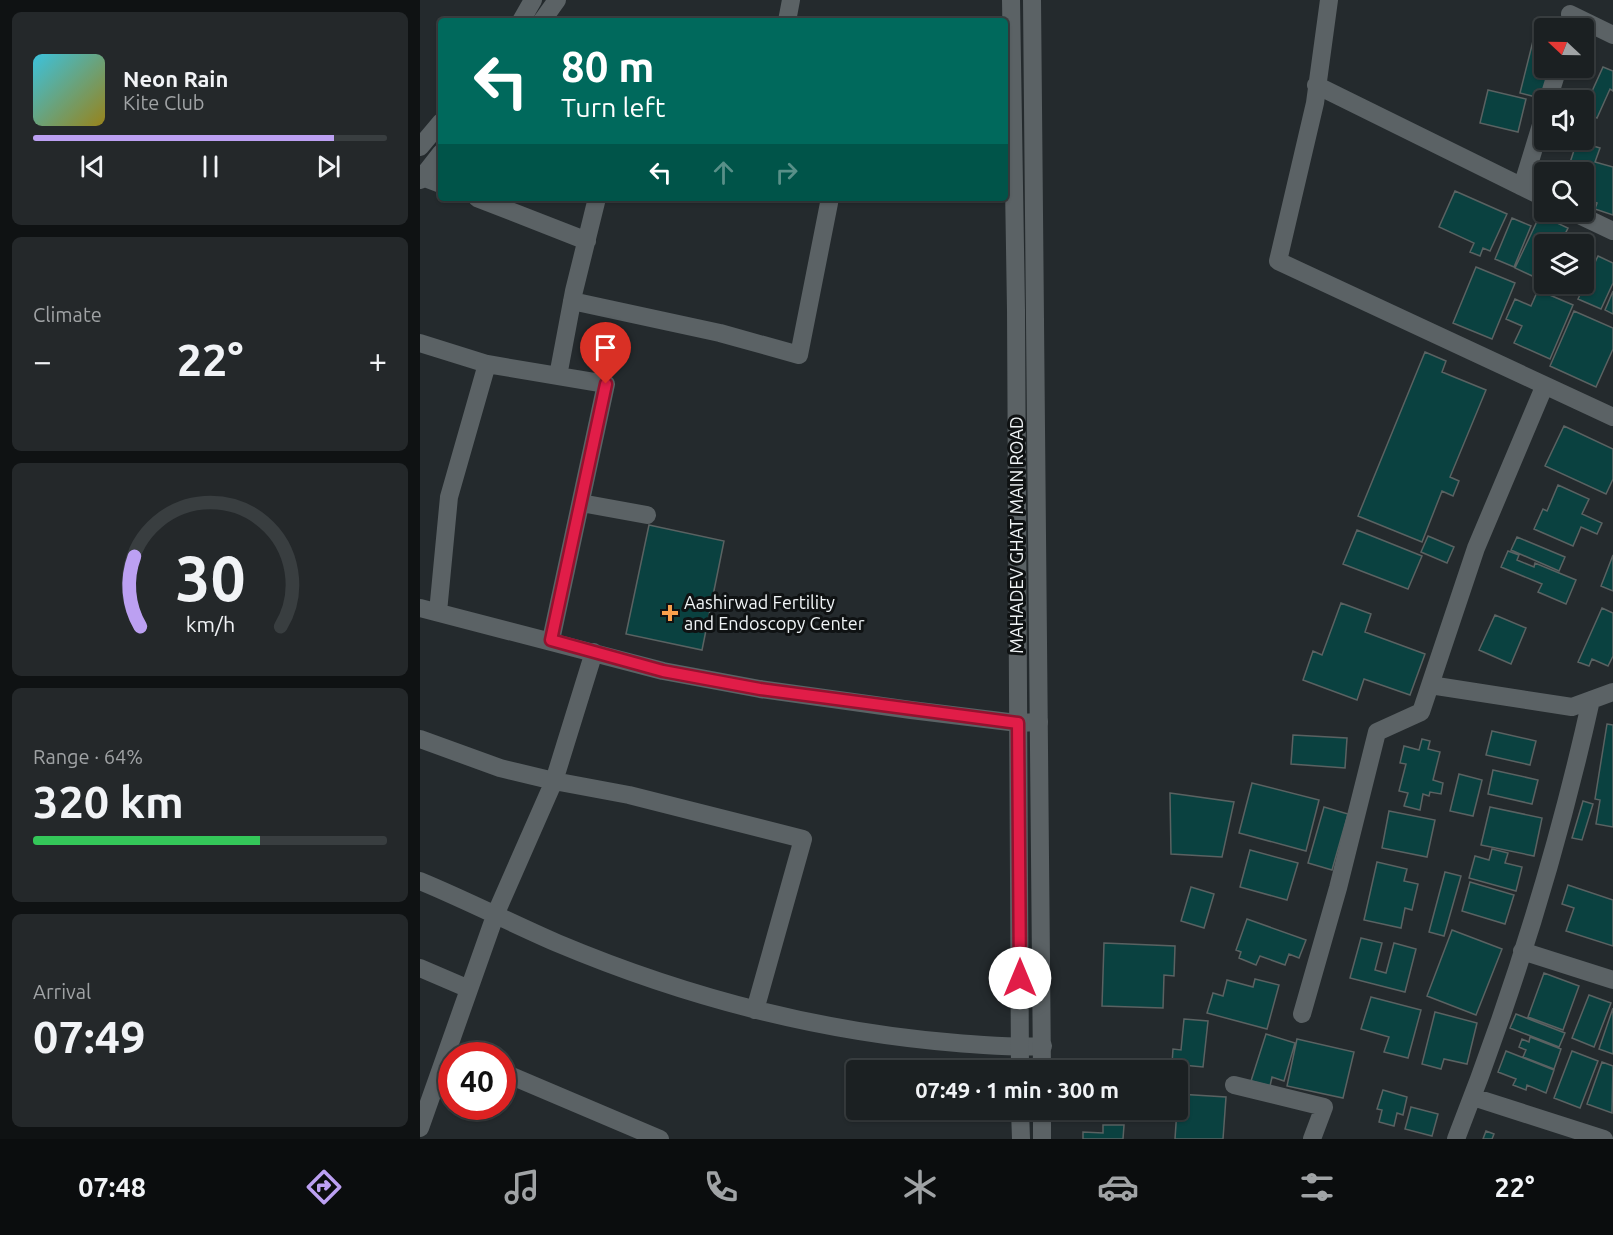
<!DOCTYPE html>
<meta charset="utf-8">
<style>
:root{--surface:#1b2022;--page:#24282a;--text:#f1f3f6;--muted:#a0a3a5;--line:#393e40;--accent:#bca0f2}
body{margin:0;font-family:Ubuntu,sans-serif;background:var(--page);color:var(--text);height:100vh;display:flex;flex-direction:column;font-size:22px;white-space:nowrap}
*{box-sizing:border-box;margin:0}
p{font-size:20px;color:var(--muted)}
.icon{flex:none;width:33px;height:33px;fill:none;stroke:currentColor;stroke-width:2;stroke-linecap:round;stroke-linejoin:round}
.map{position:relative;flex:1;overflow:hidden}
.details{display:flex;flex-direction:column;gap:12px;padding:12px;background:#0f1213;width:420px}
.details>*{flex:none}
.hud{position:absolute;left:18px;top:18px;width:570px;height:183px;border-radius:6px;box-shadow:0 2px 4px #0004,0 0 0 2px var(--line);background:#00695c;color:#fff;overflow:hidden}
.needle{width:39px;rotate:292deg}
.fabs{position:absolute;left:1114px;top:18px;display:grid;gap:12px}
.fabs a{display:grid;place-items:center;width:60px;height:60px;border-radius:6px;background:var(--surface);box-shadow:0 2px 4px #0004,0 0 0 2px var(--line);font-size:30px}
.speed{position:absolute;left:18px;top:1042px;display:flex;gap:12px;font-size:30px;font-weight:700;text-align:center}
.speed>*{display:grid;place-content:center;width:78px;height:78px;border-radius:50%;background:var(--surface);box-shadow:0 2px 4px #0004,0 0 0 2px var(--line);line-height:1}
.speed .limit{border:9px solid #d22;background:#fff;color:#111}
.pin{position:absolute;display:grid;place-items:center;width:51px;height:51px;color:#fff;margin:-62px -26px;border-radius:50% 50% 50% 0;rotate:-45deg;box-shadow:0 0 6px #0007}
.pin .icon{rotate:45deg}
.me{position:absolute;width:66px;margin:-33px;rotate:0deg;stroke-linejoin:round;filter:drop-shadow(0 0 4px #0008)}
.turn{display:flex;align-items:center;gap:21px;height:126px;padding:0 24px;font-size:27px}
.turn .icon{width:78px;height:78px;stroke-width:2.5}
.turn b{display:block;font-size:42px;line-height:51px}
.lanes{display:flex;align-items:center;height:57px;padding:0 24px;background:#0003;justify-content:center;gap:30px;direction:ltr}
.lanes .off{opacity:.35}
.big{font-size:45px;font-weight:600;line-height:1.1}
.details .tile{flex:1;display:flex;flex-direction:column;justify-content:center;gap:9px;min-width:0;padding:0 21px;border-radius:9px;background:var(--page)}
.details .dial{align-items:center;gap:0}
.dial svg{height:156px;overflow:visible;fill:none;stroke:var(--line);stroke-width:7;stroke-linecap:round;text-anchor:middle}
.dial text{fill:var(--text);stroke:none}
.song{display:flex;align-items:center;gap:18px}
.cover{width:72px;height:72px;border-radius:9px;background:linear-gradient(135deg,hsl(190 70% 55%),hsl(50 70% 35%))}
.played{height:6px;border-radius:3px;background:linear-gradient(90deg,var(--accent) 85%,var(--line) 85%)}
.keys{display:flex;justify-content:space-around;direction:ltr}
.heat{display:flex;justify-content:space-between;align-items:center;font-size:33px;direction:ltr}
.charge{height:9px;border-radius:4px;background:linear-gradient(90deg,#34c759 64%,var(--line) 0)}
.trip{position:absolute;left:426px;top:1060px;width:342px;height:60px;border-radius:6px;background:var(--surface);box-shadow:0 2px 4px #0004,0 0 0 2px var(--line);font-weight:600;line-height:60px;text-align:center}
.menu{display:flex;height:96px;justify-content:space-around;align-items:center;background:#0b0d0e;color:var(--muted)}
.menu .icon{width:42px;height:42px}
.menu .on{color:var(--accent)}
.menu b{font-size:27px;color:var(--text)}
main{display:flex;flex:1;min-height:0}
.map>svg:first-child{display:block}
.building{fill:#0a4140;stroke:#5a6262;stroke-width:1.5}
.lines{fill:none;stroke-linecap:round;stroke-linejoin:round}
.street{stroke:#5b6265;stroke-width:18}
.secondary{stroke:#5b6265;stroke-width:18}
.route-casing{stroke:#92132f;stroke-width:15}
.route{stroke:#e11d48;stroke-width:10}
.poi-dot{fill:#f9a04c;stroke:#0f1213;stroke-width:2}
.labels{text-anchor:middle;stroke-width:6;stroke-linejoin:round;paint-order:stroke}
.street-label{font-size:18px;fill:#f1f5f7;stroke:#0f1213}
.poi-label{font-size:18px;fill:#f1f5f7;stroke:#0f1213;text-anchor:start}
</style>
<main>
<section class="details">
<div class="tile">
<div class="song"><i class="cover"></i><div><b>Neon Rain</b><p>Kite Club</p></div></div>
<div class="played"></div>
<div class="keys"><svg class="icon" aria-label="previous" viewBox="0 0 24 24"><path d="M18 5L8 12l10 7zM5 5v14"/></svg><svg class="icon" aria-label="pause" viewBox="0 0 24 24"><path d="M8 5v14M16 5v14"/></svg><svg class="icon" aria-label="next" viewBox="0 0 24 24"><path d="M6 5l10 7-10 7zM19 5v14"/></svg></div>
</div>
<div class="tile"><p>Climate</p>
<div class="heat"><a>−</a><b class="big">22°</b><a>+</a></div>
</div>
<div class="tile dial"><svg viewBox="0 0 100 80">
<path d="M14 69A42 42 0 1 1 86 69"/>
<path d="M14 69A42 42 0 0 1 11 33" stroke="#bca0f2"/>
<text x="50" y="56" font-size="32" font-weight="700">30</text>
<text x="50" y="72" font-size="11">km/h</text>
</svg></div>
<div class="tile"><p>Range · 64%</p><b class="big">320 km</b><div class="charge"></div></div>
<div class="tile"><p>Arrival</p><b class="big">07:49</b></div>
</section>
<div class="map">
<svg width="1193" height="1139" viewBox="0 0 1193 1139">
<rect width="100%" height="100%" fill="#242a2d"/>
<path class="building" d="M1114,37l11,3v28h7l-8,31 -24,-6z
M1183,67l10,4v20l-3,-2 -13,29 -13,-6v-3z
M1068,90l38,9 -8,33 -38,-9z
M1157,141l23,7 -5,14 18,5v48l-18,-6 2,-6 -13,-4v-27h-17z
M1035,191l52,23 -17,37 -7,-3 -3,8 -10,-4 4,-9 -35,-16z
M1120,215l28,13 -8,16h-15l-2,37 -28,-13z
M1092,218l19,8 -17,41 -19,-8z
M1152,233l19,9 -7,15v-13h-18z
M1178,256l15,7v20l-12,26 -23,-10z
M1056,267l39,16 -23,56 -39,-16z
M1118,290l35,15 -23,54 -36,-16 8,-17 -16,-7 9,-20 16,7z
M1193,291v23l-8,-4z
M1154,311l39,17v21l-17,38 -46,-21z
M1005,352l21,9 -4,11 44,18 -36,87 9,4 -6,15 -11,-5 -20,51 -64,-26z
M1144,426l49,23v30l-7,15 -61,-28z
M1138,485l31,14 -7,15 20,9 -5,11 -16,-7 -8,19 -39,-17 9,-20 4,2z
M229,525l75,16 -22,109 -76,-16z
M937,530l65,26 -14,33 -65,-25z
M1008,536l26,11 -7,16 -26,-11z
M1097,537l48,20 -6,14 -48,-21z
M1088,551l11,4 -2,5 17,7 1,-4 41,17 -10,24 -28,-12 4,-8 -41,-17z
M1193,555v36l-12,-5z
M921,603l30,11 -6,18 60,22 -15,41 -46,-16 -7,21 -54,-20 10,-29 9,4z
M1182,608l11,5v43l-5,10 -16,-7 -3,7 -11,-4z
M1075,615l31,13 -15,36 -32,-14z
M1187,724l6,1v102l-17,-3 4,-24 -5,-1z
M1072,731l44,10 -6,24 -44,-10z
M873,735l54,3 -2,30 -54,-4z
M1002,739l8,2 -2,8 12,3 -7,28 10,3 -2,11 -11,-2 -1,4 -6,-2 -3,16 -16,-4 4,-13 -9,-2 7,-27 -6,-1 4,-17 15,4z
M1073,770l45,10 -6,24 -44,-10z
M1039,774l23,6 -9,36 -23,-5z
M832,783l67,17 -13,51 -67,-18z
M750,793l64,9 -12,55 -51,-3z
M1163,801l10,3 -11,36 -10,-2z
M904,807l24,7 -16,56 -24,-7z
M1070,807l52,11 -8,38 -53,-11z
M969,811l46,9 -8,37 -45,-9z
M1072,849l16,4 -3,10 17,4 -6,24 -47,-13 6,-22 14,4z
M830,850l48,13 -11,37 -47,-13z
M957,862l30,7 -3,12 14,3 -6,26 -7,-2 -4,20 -37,-8z
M1025,872l16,4 -17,60 -15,-4z
M1050,882l44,13 -9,29 -43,-13z
M1148,885l45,15v46l-47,-15 8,-23 -12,-4z
M771,887l23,7 -10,34 -23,-7z
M827,919l59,21 -7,18 -10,-4 -4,11 -25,-9 -4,9 -17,-7 2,-6 -5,-2z
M1032,930l50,19 -26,66 -49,-19z
M941,938l21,5 -7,27 11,3 8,-30 22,6 -11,43 -55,-14z
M684,943l71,3 -1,30 -10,-1 -1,33 -61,-2z
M1124,973l35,13 -16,44 -35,-13z
M835,979l24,6 -12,44 -60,-16 6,-20 10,3 4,-16 26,7z
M1169,995l22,8 -17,44 -22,-9z
M951,997l50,13 -13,48 -24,-6 5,-15 -28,-8z
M1193,1008v46l-14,-5z
M1015,1012l42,11 -10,41 -23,-5 -3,10 -19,-5z
M1096,1014l49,19 -6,14 -49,-19z
M764,1019l24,2 -5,46 -31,-3 1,-15 8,1z
M846,1034l29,9 -11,38 -12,-4 -2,9 -19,-5z
M1110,1037l31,12 -7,20 -31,-12 3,-7 -7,-3 3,-8 7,3z
M877,1039l57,13 -11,46 -56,-12z
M1086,1051l48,19 -8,23 -19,-8 -1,5 -13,-5 3,-6 -18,-7z
M1152,1051l26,10 -18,47 -26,-10z
M1182,1062l11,4 -1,47 -25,-9z
M963,1090l24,7 -4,18 -6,-2 -3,13 -15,-4 3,-12 -5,-1z
M758,1094l48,3 -3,42h-48z
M991,1107l27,7 -6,22 -27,-7z
M683,1125h21l-1,14h-40v-7l20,1z
M1066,1131l8,3 -2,5h-9z"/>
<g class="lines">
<path class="street" d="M909,0l-14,103 -37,158 335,156
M1150,14l43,21
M367,21l4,-21
M896,85l229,113
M1128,100l10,-32
M0,176l21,8
M1102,187l23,-75
M57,198l110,43
M1153,212l40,19
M152,301l148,32 79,22 31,-157
M0,343l67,21 119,20 -55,256
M138,376l16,-85 23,-93
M161,503l66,12
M0,608l243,63 97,18 151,21 107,13 21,-1
M18,612l11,-115 38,-133
M1010,685l142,22 41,-15
M0,739l80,29 54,13 75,14 174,44 -48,171
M0,881c46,19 91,42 137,62 126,53 263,89 400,100 28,2 57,5 86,3
M1102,951l91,29
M0,968l49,21
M882,1014l36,-126 39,-156 44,-20 55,-164 68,-161
M82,1072l158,67
M814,1085l90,22 -12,32
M1053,1097l131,42
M0,1128l76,-215 58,-132 40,-129
M1036,1139c56,-142 102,-290 135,-439"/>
<path class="secondary" d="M591,0l5,310 4,761
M612,0l10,1071
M101,21l12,-21
M122,21l15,-21
M0,147l21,-25
M0,180l21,-27
M600,1110l1,29
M622,1139v-29"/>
</g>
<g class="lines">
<g class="route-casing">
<path id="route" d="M186,384l-55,256 112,31 97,18 258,34 2,255"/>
</g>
<use href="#route" class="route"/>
</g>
<path class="poi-dot" d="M247 604h6v6h6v6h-6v6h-6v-6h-6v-6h6z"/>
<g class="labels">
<g class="street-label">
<text transform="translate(597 535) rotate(-90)" y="6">MAHADEV GHAT MAIN ROAD</text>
</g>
<g class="poi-label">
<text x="264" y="609">Aashirwad Fertility<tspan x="264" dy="21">and Endoscopy Center</tspan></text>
</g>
</g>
</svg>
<div class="fabs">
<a><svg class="needle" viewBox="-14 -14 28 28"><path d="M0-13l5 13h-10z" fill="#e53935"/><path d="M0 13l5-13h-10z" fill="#a0a3a5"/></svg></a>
<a><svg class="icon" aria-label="sound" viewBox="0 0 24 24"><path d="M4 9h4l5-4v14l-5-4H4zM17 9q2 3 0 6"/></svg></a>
<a><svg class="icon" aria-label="search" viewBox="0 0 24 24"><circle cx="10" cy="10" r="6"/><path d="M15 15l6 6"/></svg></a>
<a><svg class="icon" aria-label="layers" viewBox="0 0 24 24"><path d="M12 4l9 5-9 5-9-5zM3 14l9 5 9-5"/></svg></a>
</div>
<div class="speed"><div class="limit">40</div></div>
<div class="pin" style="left:186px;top:384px;background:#d93025"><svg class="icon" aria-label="arrive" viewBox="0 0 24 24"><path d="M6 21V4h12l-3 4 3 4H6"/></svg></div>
<svg class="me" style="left:600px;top:978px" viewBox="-20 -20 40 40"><circle r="19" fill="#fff"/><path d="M0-13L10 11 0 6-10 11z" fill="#e11d48"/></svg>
<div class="trip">07:49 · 1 min · 300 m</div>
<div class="hud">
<div class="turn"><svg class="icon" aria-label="left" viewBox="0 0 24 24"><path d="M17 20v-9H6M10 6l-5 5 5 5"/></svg><div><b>80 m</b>Turn left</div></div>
<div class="lanes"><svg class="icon" aria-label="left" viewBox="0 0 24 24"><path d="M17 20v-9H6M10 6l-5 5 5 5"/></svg><svg class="icon off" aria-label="ahead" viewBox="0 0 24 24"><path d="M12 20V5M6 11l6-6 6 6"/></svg><svg class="icon off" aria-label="right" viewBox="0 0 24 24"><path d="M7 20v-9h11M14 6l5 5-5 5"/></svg></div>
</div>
</div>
</main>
<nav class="menu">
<b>07:48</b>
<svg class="icon on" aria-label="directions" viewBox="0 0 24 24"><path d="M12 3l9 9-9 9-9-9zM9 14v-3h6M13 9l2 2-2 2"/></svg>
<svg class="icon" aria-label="music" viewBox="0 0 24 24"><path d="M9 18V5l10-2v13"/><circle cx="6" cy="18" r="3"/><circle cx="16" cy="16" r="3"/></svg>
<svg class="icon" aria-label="phone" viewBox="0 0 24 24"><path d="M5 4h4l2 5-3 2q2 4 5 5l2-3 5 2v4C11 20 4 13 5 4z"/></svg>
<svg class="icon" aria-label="climate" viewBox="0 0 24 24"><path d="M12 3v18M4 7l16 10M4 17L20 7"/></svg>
<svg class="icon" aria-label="car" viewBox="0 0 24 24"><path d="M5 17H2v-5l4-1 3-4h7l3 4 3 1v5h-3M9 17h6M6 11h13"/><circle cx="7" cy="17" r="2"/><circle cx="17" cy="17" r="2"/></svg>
<svg class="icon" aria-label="filters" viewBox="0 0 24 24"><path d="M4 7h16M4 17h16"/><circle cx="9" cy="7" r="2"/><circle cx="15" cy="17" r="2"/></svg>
<b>22°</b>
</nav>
